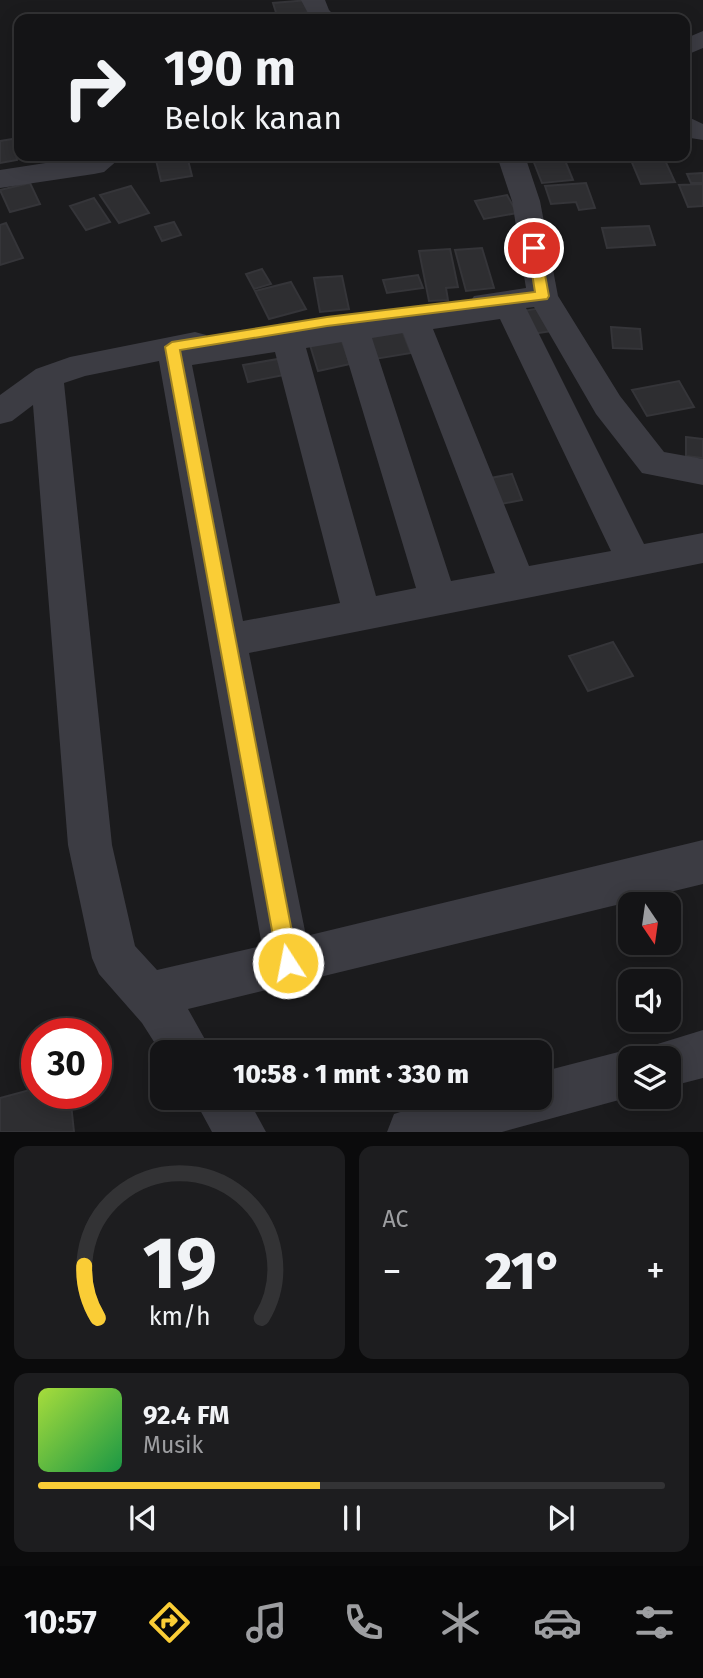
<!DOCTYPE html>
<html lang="id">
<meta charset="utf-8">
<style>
:root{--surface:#141416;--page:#1d1d1f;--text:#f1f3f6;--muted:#9d9ea1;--line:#333335;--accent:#facd36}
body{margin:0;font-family:"Fira Sans",sans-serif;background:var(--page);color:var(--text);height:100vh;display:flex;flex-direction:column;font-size:26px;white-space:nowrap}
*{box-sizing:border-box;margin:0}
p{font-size:23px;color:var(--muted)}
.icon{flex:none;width:38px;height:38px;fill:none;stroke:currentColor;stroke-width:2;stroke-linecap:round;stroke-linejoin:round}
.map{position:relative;height:1132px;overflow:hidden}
.side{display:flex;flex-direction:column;gap:14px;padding:14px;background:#0b0b0c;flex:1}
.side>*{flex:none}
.banner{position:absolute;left:14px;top:14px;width:676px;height:147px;border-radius:14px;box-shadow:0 4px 18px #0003,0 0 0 2px var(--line);background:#141416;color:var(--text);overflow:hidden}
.needle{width:46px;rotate:167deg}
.controls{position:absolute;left:618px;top:892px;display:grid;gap:14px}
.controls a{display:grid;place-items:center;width:63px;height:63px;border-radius:14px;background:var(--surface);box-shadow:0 4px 18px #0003,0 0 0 2px var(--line);font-size:35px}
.speed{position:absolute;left:21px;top:1018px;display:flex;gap:14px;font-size:35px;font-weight:700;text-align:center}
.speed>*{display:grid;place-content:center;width:91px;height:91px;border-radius:50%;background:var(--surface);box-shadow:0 4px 18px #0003,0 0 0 2px var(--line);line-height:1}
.speed .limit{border:10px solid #d22;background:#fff;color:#111}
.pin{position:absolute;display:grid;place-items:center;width:60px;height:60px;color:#fff;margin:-30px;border:4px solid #fff;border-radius:50%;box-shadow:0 2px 7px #0007}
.me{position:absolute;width:77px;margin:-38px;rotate:349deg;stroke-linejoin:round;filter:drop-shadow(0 0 5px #0008)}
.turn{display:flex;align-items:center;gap:24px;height:147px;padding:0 35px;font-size:32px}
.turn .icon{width:91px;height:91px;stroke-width:2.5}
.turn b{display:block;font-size:49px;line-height:60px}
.big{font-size:52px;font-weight:800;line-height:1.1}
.side .widget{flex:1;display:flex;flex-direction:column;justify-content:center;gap:10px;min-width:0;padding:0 24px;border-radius:14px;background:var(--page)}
.side .dial{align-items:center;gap:0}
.dial svg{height:182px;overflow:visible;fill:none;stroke:var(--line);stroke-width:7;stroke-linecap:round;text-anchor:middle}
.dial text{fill:var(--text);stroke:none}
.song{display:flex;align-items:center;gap:21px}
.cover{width:84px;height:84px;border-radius:10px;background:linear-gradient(135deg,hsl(80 70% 55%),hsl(140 70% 35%))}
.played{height:7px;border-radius:4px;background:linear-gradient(90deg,var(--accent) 45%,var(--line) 45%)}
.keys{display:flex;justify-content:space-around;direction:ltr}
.heat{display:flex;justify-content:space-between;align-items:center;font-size:38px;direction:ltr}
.side .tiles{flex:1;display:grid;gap:14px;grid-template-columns:1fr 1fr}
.widget:last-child{grid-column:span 2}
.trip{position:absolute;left:150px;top:1040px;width:402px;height:70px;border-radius:14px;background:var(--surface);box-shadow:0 4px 18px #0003,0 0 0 2px var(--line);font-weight:800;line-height:70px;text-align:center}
.menu{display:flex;height:112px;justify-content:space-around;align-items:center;background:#080809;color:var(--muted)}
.menu .icon{width:49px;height:49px}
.menu .on{color:var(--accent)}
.menu b{font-size:32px;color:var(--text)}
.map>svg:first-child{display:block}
.building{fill:#2e2e31;stroke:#353539;stroke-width:2}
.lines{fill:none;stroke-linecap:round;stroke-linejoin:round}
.minor{fill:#3c3c43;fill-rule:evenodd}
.route{fill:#facd36;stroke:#a28523;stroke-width:2}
</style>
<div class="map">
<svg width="703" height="1132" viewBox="0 0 703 1132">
<rect width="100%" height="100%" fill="#1b1b1d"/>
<path class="building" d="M309,0l4,12 -25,2 2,5h-12l-5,-16z
M13,139l4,21 -17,3v-22z
M53,156h30l1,5 -29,5z
M155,156h32l5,20 -31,5z
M663,156l12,26 -34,2 -11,-26z
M564,158l9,22 -31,3 -9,-23z
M703,173v10h-12l-4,-9z
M30,183l10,21 -30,8 -10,-22z
M586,183l9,25 -16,2 -3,-8 -25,2 -6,-18z
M703,184v22l-15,1 -9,-22z
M131,186l18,27 -30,10 -19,-28z
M507,195l10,18 -33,6 -9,-18z
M94,198l16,24 -24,8 -16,-24z
M174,222l7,13 -19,6 -7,-14z
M6,223l17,35 -23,7v-40z
M649,226l6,19 -48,3 -5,-20z
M482,248l12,40 -28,3 -11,-41z
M450,249l8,38 -12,1 2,12 -19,1 -10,-50z
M262,269l9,15 -17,5 -8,-15z
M418,275l5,13 -36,5 -4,-13z
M342,276l7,33 -29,3 -6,-34z
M291,282l15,27 -37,10 -14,-28z
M542,308l10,23 -26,4 -10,-23z
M611,327l29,2 2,20 -29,-1z
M401,328l10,25 -36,6 -9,-25z
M341,339l9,25 -32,7 -8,-26z
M278,359l6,16 -36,7 -5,-17z
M679,381l15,26 -47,9 -15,-26z
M686,437l17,2v19l-17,-2z
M512,474l10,26 -42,8 -11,-26z
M613,642l20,34 -45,15 -19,-35z
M37,1088v6h33l4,38h-74v-34z"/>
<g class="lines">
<path class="minor" d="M301,0h24l4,10 9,9h-27z
M703,31v17l-19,8v-17z
M684,115l19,9v16l-19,-3z
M91,156h27l1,3 -15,13 -10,2 -94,14v-18z
M497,156h28l15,45 18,95 62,100 44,56 39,7v26l-61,-12 -46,-59 -62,-107 -8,1 118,236 59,-11v30l-454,90 57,283 397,-96v44l-515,125 24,43h-49v4l-21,-33 -43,-49 -7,-16 -24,-113 -35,-440 -21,16 -12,3v-29l36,-26 34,-12 125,-25 11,3 3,5 261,-38 4,-6 52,-8 -14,-87zM500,319l111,232 -82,15 -96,-237zM403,333l92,240 -44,8 -79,-243zM342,342l74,246 -40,8 -70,-248zM275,352l65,251 -97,18 -51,-256zM159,361l103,585 -105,24 -22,-24 -23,-101 -48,-462 21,-7z
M703,1030v48l-35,9v-28h-38v38l-128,35h-115l7,-18 54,-17h93v-25l89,-23 17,7 4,-10z
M193,1097h54l19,35h-54z"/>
</g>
<path class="route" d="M534,244l6,4 9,48 -2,3 -220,27 -147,24 118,613 -3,7 -7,3 -7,-3 -3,-7 -113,-616 7,-5 155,-25 208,-25 -7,-44z"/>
</svg>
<div class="controls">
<a><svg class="needle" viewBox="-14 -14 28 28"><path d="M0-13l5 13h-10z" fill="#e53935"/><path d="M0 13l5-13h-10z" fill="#9d9ea1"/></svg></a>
<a><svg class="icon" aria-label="sound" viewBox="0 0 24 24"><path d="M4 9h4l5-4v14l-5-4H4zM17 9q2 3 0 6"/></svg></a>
<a><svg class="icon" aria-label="layers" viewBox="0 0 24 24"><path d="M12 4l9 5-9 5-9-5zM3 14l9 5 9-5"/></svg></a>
</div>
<div class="speed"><div class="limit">30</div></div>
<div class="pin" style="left:534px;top:248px;background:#d93025"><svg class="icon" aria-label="arrive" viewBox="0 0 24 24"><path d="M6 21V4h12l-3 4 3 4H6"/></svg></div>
<svg class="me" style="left:288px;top:963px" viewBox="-20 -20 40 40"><circle r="17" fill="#facd36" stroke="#fff" stroke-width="3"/><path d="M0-11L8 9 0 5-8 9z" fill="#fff"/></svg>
<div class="trip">10:58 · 1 mnt · 330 m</div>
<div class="banner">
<div class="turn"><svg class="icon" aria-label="right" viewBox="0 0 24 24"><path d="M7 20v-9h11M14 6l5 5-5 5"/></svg><div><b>190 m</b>Belok kanan</div></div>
</div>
</div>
<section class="side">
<div class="tiles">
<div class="widget dial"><svg viewBox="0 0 100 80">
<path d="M14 69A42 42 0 1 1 86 69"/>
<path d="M14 69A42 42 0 0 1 8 46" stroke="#facd36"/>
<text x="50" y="56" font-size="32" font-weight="700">19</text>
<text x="50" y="72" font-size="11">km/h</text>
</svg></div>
<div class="widget"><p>AC</p>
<div class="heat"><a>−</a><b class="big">21°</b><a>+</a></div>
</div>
<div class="widget">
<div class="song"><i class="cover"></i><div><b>92.4 FM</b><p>Musik</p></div></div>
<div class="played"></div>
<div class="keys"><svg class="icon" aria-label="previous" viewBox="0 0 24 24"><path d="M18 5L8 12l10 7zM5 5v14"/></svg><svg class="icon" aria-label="pause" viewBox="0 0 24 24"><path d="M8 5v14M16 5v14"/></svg><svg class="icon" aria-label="next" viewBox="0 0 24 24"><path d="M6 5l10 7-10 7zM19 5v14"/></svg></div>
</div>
</div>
</section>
<nav class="menu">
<b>10:57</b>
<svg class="icon on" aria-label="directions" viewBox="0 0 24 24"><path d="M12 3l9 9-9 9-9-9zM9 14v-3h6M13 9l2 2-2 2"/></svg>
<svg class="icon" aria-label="music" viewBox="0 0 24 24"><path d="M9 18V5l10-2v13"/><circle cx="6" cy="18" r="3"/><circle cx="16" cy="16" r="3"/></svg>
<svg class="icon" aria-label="phone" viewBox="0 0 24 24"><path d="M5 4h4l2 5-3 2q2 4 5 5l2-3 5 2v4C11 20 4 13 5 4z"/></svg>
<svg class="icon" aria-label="climate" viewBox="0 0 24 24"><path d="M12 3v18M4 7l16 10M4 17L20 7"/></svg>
<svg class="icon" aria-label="car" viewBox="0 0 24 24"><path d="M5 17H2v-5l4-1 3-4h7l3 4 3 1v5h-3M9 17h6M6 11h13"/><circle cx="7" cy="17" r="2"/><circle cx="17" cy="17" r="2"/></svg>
<svg class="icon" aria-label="filters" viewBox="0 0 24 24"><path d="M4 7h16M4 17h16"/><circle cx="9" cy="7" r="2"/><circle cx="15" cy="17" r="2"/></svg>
</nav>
